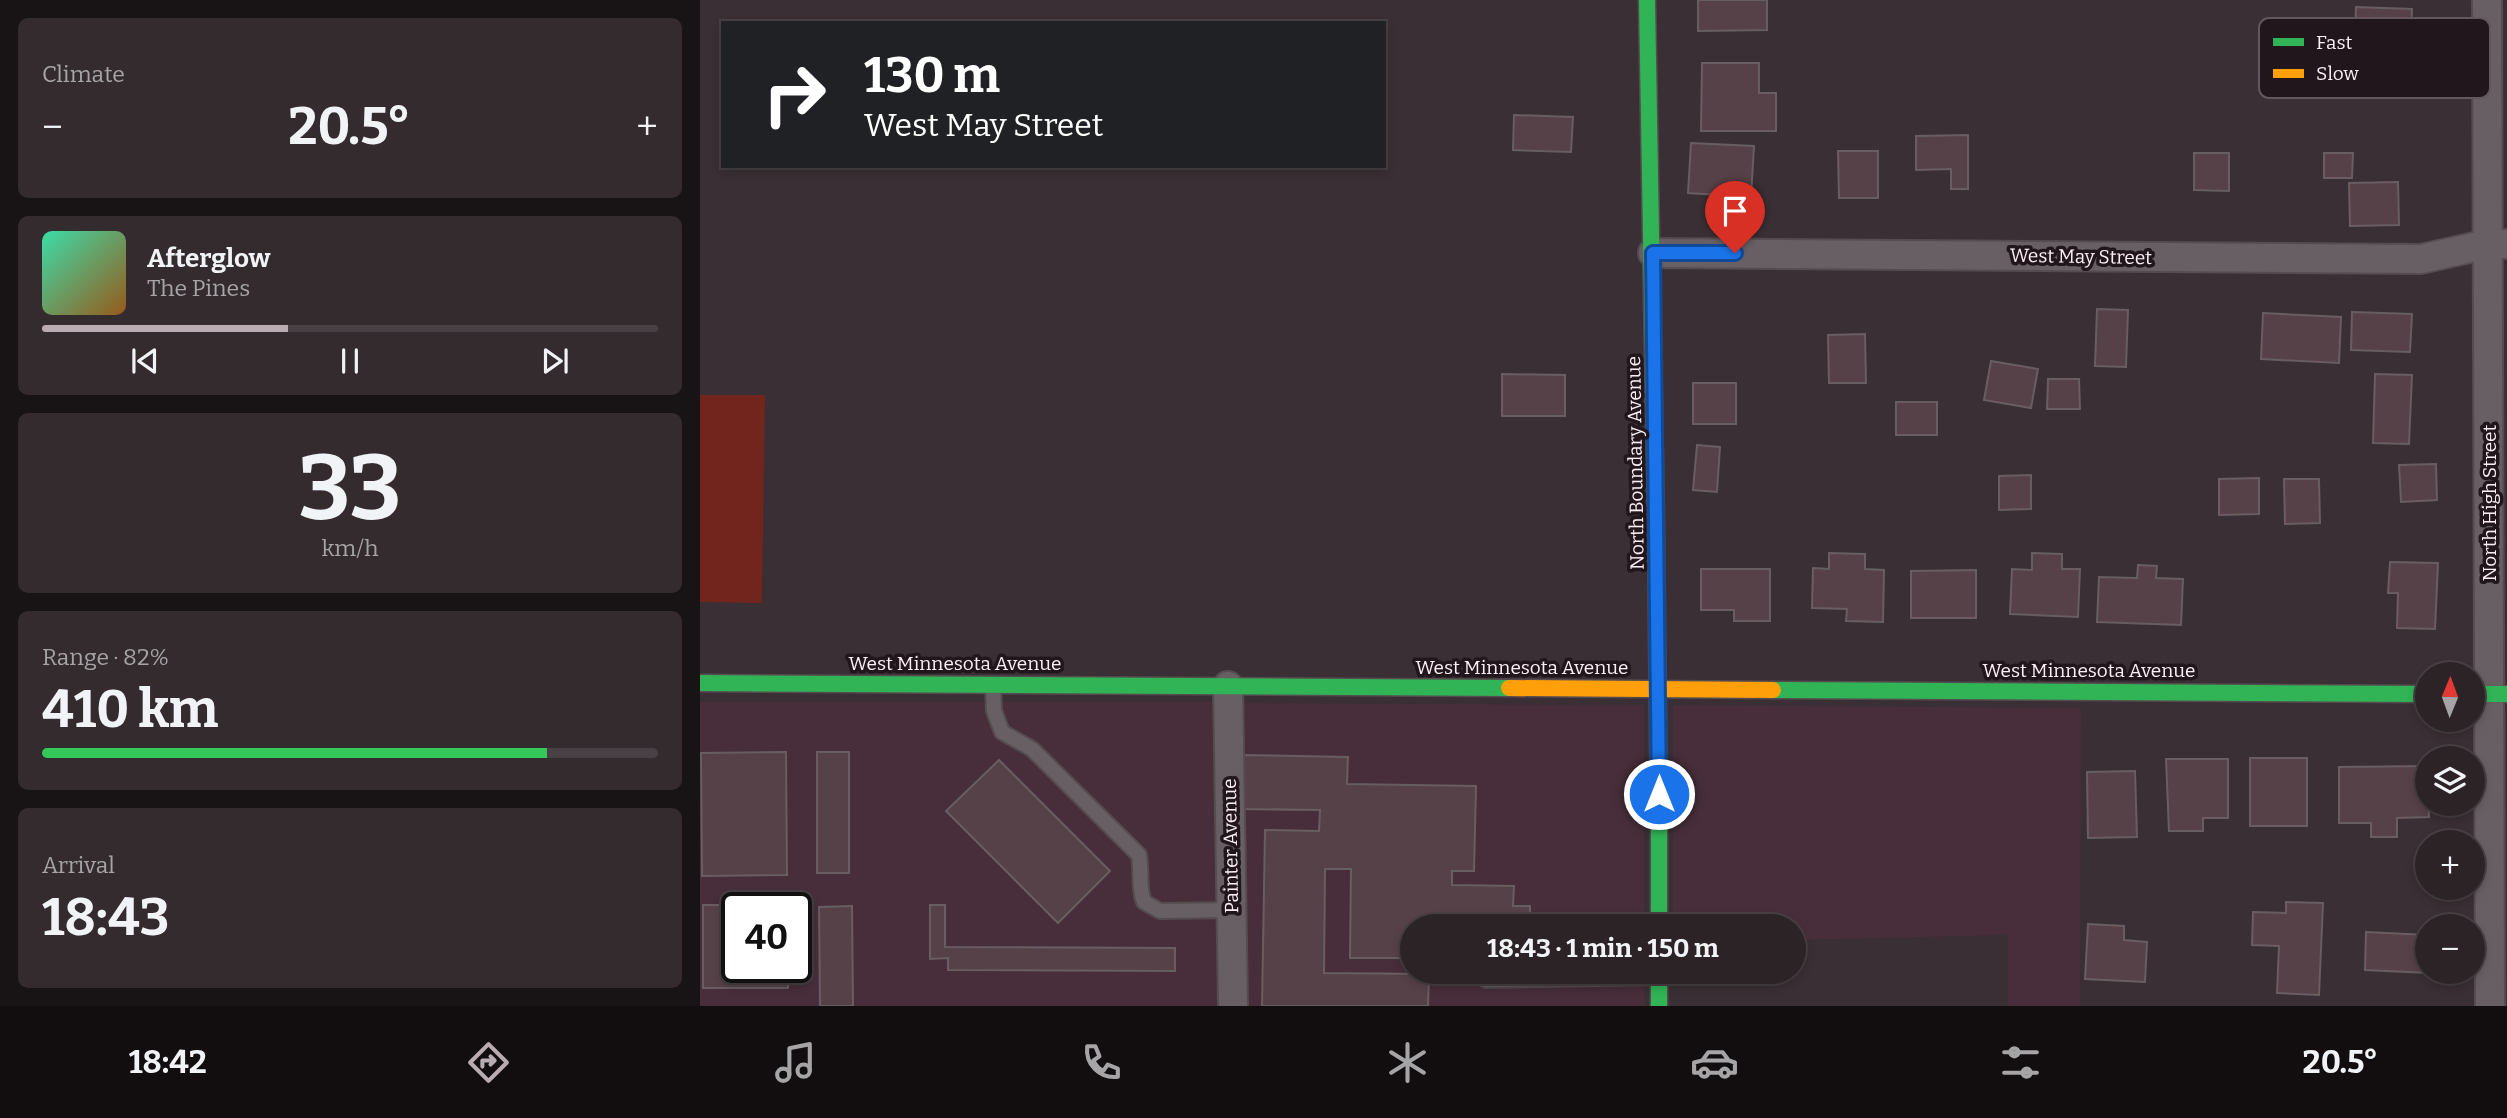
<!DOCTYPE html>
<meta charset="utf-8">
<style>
:root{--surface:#2c2327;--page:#342b2f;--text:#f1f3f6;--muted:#a6a4a7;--line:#484044;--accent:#b8abb1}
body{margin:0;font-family:Bitter,serif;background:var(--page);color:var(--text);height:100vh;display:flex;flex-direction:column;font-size:26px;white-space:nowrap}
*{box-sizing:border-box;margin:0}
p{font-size:23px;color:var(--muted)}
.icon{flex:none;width:38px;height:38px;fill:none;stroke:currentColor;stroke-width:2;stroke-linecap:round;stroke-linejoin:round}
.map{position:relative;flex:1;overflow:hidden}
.sheet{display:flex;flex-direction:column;gap:18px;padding:18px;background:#181315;width:700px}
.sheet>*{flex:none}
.guide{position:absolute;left:21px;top:21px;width:665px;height:147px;border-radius:0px;box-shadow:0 4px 10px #0003,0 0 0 2px var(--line);background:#202124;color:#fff;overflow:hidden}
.needle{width:46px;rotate:1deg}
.fabs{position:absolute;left:1715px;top:662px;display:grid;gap:14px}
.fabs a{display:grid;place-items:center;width:70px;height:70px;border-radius:50%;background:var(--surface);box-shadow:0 4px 10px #0003,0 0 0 2px var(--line);font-size:35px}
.speed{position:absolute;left:21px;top:892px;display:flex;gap:14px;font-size:35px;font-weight:700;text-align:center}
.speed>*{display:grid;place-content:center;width:91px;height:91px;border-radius:50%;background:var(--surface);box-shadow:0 4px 10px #0003,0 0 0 2px var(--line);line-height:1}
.speed .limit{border:4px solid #111;border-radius:10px;background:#fff;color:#111}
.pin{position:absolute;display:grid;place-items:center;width:60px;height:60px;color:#fff;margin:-72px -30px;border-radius:50% 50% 50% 0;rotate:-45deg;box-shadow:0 0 7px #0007}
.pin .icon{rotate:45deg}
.me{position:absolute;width:77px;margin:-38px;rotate:0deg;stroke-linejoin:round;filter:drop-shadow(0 0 5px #0008)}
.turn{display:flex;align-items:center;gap:24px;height:147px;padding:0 28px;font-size:32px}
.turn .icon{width:91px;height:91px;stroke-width:2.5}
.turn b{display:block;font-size:49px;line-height:60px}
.big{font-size:52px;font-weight:700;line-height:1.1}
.sheet .widget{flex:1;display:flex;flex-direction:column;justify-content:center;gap:10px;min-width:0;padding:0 24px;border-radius:10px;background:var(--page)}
.sheet .dial{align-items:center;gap:0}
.dial b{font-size:91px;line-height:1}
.song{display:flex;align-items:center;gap:21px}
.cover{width:84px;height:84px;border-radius:10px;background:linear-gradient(135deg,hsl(160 70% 55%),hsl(30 70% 35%))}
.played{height:7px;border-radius:4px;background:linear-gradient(90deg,var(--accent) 40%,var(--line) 40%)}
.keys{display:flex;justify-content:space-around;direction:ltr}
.heat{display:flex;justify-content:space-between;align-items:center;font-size:38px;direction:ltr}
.charge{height:10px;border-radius:5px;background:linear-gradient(90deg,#34c759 82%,var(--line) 0)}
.trip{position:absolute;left:700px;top:914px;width:406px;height:70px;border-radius:35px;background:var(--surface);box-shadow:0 4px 10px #0003,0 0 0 2px var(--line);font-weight:700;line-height:70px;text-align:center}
.tabs{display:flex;height:112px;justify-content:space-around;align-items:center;background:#120e10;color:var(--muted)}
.tabs .icon{width:49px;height:49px}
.tabs .current{color:var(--accent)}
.tabs b{font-size:32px;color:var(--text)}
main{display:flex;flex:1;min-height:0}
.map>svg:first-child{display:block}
.built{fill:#472e3a;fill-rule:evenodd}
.green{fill:#71251c}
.building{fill:#574148;stroke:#685e61;stroke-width:2}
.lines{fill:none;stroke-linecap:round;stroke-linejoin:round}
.lane-casing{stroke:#554c50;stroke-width:18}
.street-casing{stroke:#554c50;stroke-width:32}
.fast-casing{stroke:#554c50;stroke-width:19}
.slow-casing{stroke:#554c50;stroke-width:19}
.lane{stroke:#685f64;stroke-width:14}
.street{stroke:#685f64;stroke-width:28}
.fast{stroke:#30b455;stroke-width:16}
.slow{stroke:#ff9f0a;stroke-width:16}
.route-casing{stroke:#114b97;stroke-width:18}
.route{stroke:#1a73e8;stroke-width:12}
.labels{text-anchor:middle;stroke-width:7;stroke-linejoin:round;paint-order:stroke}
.street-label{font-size:19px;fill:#fceef4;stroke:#20161b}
.key{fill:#20161b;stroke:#62575c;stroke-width:2}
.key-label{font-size:19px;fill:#fceef4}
</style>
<main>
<section class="sheet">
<div class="widget"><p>Climate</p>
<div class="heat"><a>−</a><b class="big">20.5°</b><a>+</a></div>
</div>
<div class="widget">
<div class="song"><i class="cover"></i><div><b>Afterglow</b><p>The Pines</p></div></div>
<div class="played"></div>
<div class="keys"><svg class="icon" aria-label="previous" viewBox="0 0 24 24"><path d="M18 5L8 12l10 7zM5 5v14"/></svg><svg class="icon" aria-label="pause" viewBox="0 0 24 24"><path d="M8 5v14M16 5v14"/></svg><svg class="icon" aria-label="next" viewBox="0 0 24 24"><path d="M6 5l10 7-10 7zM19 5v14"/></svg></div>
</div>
<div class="widget dial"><b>33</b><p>km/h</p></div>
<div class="widget"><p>Range · 82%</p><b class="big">410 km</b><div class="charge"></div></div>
<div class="widget"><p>Arrival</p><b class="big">18:43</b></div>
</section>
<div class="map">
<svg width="1807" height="1006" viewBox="0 0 1807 1006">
<rect width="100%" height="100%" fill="#3a2f34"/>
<path class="built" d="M0,702h514l5,304h-519zM37,908h59v60h-59z
M543,703l401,2v221h-232v45h232l1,35h-398z
M973,705l408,3 -1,298h-72v-71l-214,5v-14h-121z"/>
<path class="green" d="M0,395h65l-3,208 -62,-1z"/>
<path class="building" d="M998,0h69v30l-69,1z
M1656,7l56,2 -2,56 -19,-1v21l-38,-1z
M1002,63h57v30h17v38h-75z
M814,115l59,2 -2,35 -58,-2z
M1268,135v54h-17v-20l-35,1v-34z
M991,143l63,3 -3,51 -63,-4z
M1138,151h40v47h-39z
M1494,153h35v38l-35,-1z
M1624,153h29l-1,25h-28z
M1698,182l1,43 -49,1 -1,-43z
M1397,309l31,1 -2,57 -31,-1z
M1652,312l60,2 -2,38 -59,-2z
M1563,313l78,4 -2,46 -78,-4z
M1165,334l1,49h-37l-1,-48z
M1291,361l47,8 -7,39 -47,-8z
M802,374l63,1v41h-63z
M1675,374l37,1 -3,69 -36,-1z
M1348,379h31l1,30h-33z
M993,383h43v41h-43z
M1196,402h41v33h-41z
M997,445l23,2 -3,45 -24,-2z
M1736,464l1,36 -36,2 -2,-37z
M1331,475v34l-32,1v-34z
M1559,478v36l-40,1v-36z
M1584,479h35l1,44 -35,1z
M1129,553l36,1v15l19,1 -1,52 -37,-1 1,-12 -35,-1 1,-40 16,1z
M1332,553l30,1v15h18l-2,48 -68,-3 2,-45 20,1z
M1690,562l48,1 -3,66 -38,-1 1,-35h-10z
M1438,565l19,1 -1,12 27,1 -2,46 -84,-3 2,-45 38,1z
M1001,569h69v52h-36v-11h-33z
M1276,570v48h-65v-47z
M86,752l1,123 -85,1 -1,-123z
M117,752h32v121h-32z
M541,755l107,2 -1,27 129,2 -2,85h-22v14l62,1 -1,20h17v20h-118v32h-62l1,-89h-26l-1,104 105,1 -1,32h-166l3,-176 54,1 1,-21 -80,-1z
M1550,758h57v68h-57z
M1466,759h62v59h-25v13h-34z
M299,760l111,111 -52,52 -112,-112z
M1727,766l2,51 -32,1v19h-26v-14h-32v-56z
M1435,771l2,66 -49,1 -1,-66z
M1586,902l37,1 -4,92 -42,-2 2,-47 -27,-1 1,-33 33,1z
M3,905h85v3h-51v60h51v20h-85z
M230,905h15v42l230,1v23l-227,-1v-12l-18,1z
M152,906l1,100h-33l-1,-99z
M1388,924l36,2v14l23,2 -2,40 -60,-3z
M1666,932l61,3v36l3,2 -65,-3z"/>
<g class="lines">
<g class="lane-casing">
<path id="lane" d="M293,686l1,25 8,21 30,17 107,106c3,17 -1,32 5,47l16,9 71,-1
M786,980l171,-3"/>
</g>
<g class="street-casing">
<path id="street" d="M1787,0l3,1006
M953,253l768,6 67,-15h18
M528,686l5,320"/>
</g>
<g class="fast-casing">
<path id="fast" d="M947,0l9,528
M0,683l809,5
M1073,690l654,4
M1773,694h34
M959,817v109
M959,971v35"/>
</g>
<g class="slow-casing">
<path id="slow" d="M956,528l3,289
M809,688l264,2"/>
</g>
<use href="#lane" class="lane"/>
<use href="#street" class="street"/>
<use href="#fast" class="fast"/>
<use href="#slow" class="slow"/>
</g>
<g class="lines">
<g class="route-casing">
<path id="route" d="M959,794l-6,-541h82"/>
</g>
<use href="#route" class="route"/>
</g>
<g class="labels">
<g class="street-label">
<text transform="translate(1381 256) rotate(1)" y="7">West May Street</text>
<text transform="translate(935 463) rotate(-91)" y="7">North Boundary Avenue</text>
<text transform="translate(1789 503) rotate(-90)" y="7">North High Street</text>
<text x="255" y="670">West Minnesota Avenue</text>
<text x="822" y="674">West Minnesota Avenue</text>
<text x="1389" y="677">West Minnesota Avenue</text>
<text transform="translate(530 846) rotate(-91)" y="7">Painter Avenue</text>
</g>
</g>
<rect x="1559" y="18" width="231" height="80" rx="10" class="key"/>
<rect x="1573" y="38" width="31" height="8" fill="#30b455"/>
<rect x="1573" y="69" width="31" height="9" fill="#ff9f0a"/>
<g class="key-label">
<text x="1616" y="49">Fast</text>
<text x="1616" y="80">Slow</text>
</g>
</svg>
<div class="fabs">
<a><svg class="needle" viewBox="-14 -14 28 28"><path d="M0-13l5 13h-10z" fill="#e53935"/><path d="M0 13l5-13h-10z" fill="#a6a4a7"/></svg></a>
<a><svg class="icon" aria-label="layers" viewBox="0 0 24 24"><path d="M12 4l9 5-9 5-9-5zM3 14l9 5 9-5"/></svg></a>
<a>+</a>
<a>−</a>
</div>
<div class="speed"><div class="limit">40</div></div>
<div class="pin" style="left:1035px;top:253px;background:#d93025"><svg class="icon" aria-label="arrive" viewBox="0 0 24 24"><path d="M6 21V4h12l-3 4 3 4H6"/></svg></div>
<svg class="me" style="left:959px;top:794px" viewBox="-20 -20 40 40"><circle r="17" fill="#1a73e8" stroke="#fff" stroke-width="3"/><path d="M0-11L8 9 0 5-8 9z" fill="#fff"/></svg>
<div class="trip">18:43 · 1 min · 150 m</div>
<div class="guide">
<div class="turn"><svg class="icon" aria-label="right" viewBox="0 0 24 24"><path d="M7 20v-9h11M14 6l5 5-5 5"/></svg><div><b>130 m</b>West May Street</div></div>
</div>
</div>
</main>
<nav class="tabs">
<b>18:42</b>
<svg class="icon current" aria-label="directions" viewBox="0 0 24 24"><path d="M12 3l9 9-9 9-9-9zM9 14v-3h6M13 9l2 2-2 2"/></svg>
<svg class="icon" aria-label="music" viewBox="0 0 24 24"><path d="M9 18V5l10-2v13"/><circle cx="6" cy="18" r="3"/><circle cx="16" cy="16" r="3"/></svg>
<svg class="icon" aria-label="phone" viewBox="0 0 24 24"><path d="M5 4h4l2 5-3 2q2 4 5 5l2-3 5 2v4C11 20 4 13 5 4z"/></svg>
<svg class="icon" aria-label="climate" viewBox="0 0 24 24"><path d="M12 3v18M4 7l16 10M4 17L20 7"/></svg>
<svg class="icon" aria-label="car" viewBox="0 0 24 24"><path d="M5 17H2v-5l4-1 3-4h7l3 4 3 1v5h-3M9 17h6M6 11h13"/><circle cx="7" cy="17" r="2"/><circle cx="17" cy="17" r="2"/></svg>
<svg class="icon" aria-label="filters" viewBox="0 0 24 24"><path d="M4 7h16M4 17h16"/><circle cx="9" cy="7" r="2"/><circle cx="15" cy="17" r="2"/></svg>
<b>20.5°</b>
</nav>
